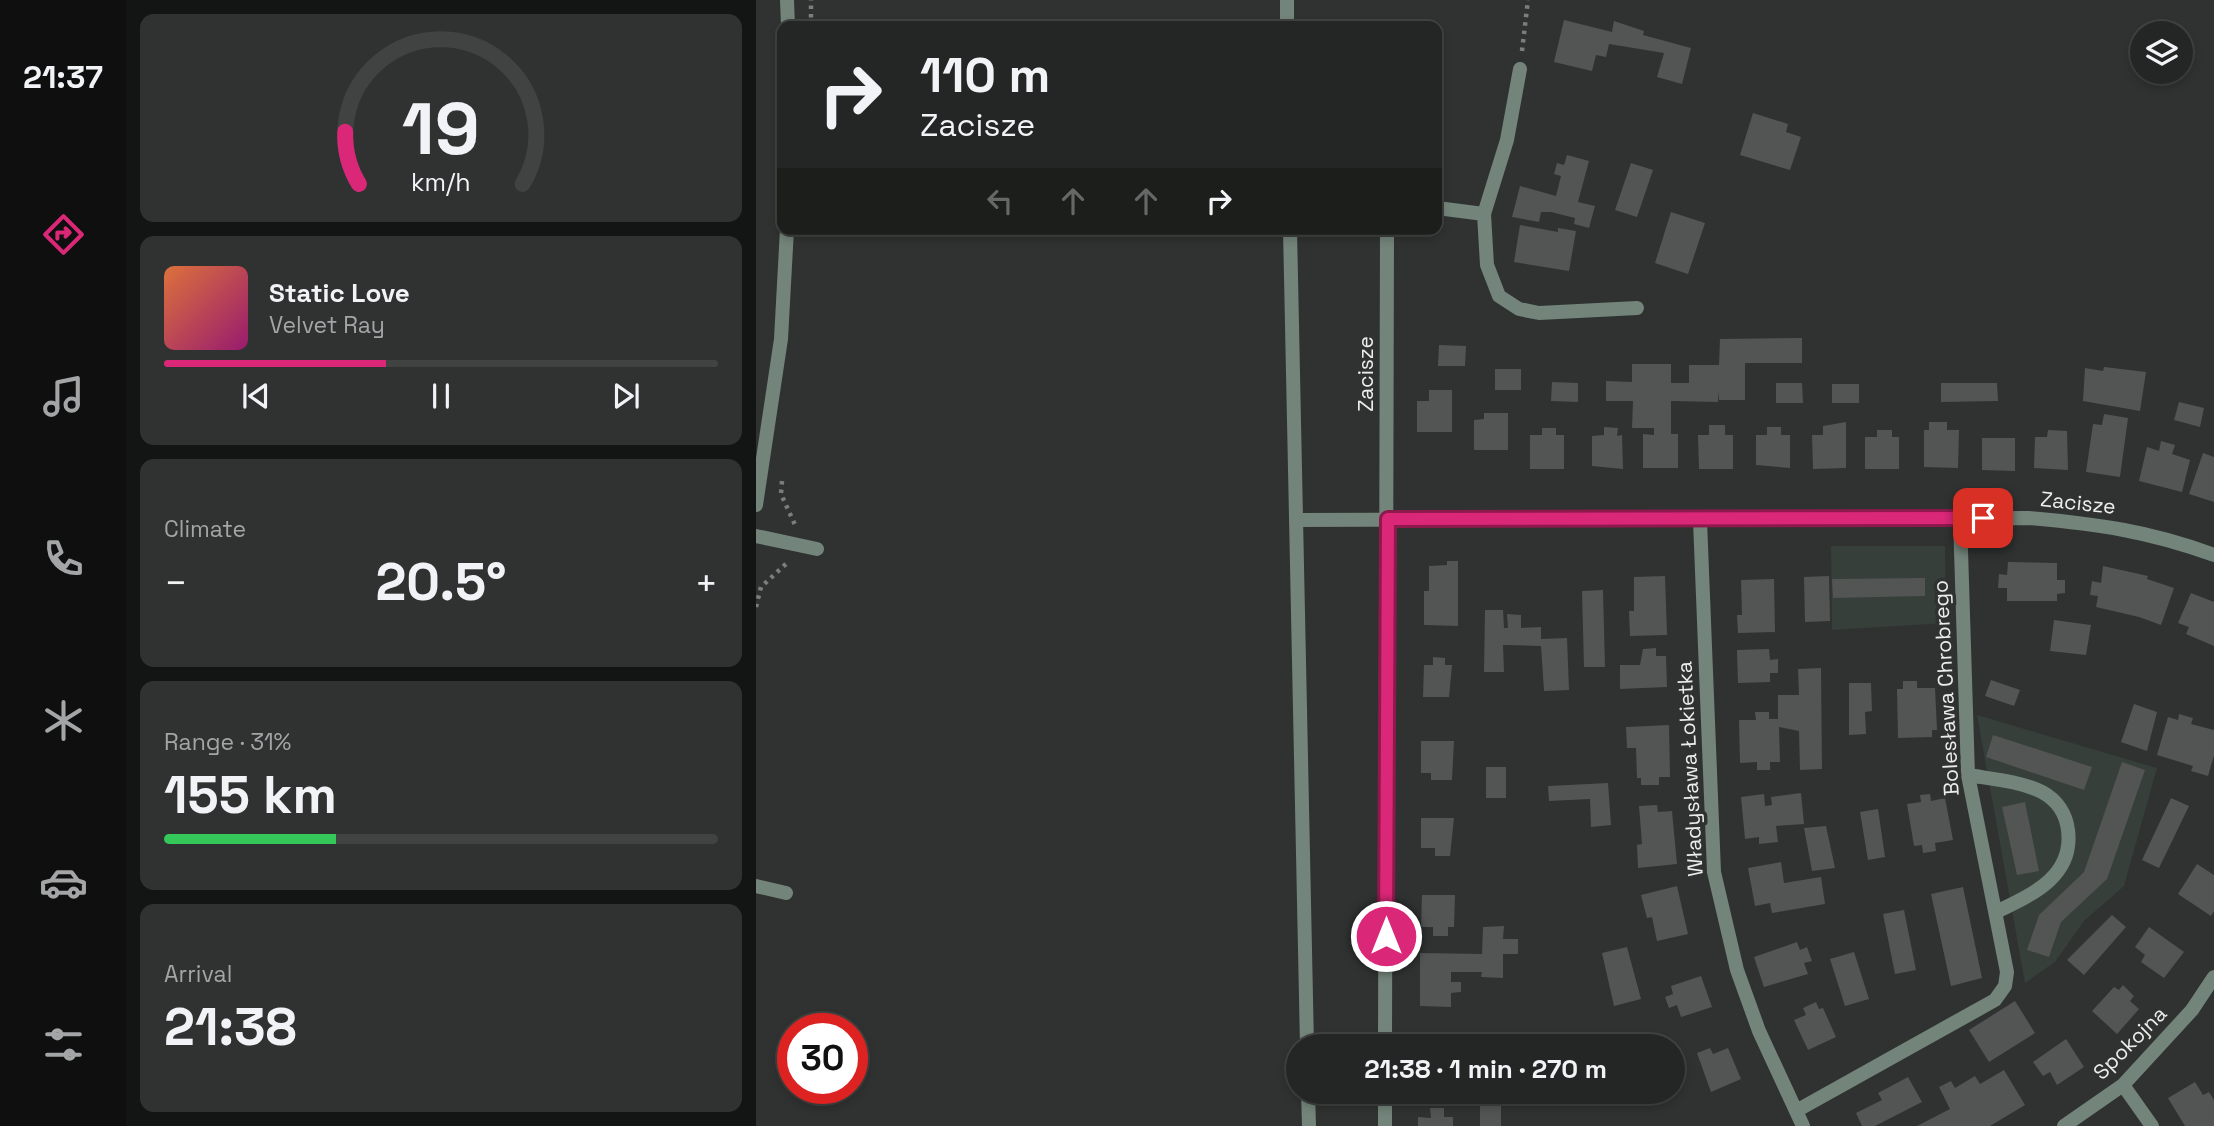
<!DOCTYPE html>
<meta charset="utf-8">
<style>
:root{--surface:#232624;--page:#2f3231;--text:#f1f3f6;--muted:#a3a5a6;--line:#404341;--accent:#db2777}
body{margin:0;font-family:"Space Grotesk",sans-serif;background:var(--page);color:var(--text);height:100vh;display:flex;flex-direction:column;font-size:26px;white-space:nowrap}
*{box-sizing:border-box;margin:0}
p{font-size:23px;color:var(--muted)}
.icon{flex:none;width:38px;height:38px;fill:none;stroke:currentColor;stroke-width:2;stroke-linecap:round;stroke-linejoin:round}
.map{position:relative;flex:1;overflow:hidden}
.details{display:flex;flex-direction:column;gap:14px;padding:14px;background:#131514;width:630px}
.details>*{flex:none}
.top-card{position:absolute;left:21px;top:21px;width:665px;height:214px;border-radius:14px;box-shadow:0 4px 10px #0003,0 0 0 2px var(--line);background:#232624;color:var(--text);overflow:hidden}
.buttons{position:absolute;left:1374px;top:21px;display:grid;gap:14px}
.buttons a{display:grid;place-items:center;width:63px;height:63px;border-radius:50%;background:var(--surface);box-shadow:0 4px 10px #0003,0 0 0 2px var(--line);font-size:35px}
.speed{position:absolute;left:21px;top:1013px;display:flex;gap:14px;font-size:35px;font-weight:700;text-align:center}
.speed>*{display:grid;place-content:center;width:91px;height:91px;border-radius:50%;background:var(--surface);box-shadow:0 4px 10px #0003,0 0 0 2px var(--line);line-height:1}
.speed .limit{border:10px solid #d22;background:#fff;color:#111}
.pin{position:absolute;display:grid;place-items:center;width:60px;height:60px;color:#fff;margin:-30px;border-radius:14px;box-shadow:0 4px 10px #0006}
.me{position:absolute;width:77px;margin:-38px;rotate:0deg;stroke-linejoin:round;filter:drop-shadow(0 0 5px #0008)}
.turn{display:flex;align-items:center;gap:24px;height:147px;padding:0 28px;font-size:32px}
.turn .icon{width:91px;height:91px;stroke-width:2.5}
.turn b{display:block;font-size:49px;line-height:60px}
.lanes{display:flex;align-items:center;height:66px;padding:0 28px;background:#0003;justify-content:center;gap:35px;direction:ltr}
.lanes .off{opacity:.35}
.big{font-size:52px;font-weight:800;line-height:1.1}
.details .widget{flex:1;display:flex;flex-direction:column;justify-content:center;gap:10px;min-width:0;padding:0 24px;border-radius:14px;background:var(--page)}
.details .dial{align-items:center;gap:0}
.dial svg{height:182px;overflow:visible;fill:none;stroke:var(--line);stroke-width:7;stroke-linecap:round;text-anchor:middle}
.dial text{fill:var(--text);stroke:none}
.song{display:flex;align-items:center;gap:21px}
.cover{width:84px;height:84px;border-radius:10px;background:linear-gradient(135deg,hsl(20 70% 55%),hsl(320 70% 35%))}
.played{height:7px;border-radius:4px;background:linear-gradient(90deg,var(--accent) 40%,var(--line) 40%)}
.keys{display:flex;justify-content:space-around;direction:ltr}
.heat{display:flex;justify-content:space-between;align-items:center;font-size:38px;direction:ltr}
.charge{height:10px;border-radius:5px;background:linear-gradient(90deg,#34c759 31%,var(--line) 0)}
.trip{position:absolute;left:530px;top:1034px;width:399px;height:70px;border-radius:35px;background:var(--surface);box-shadow:0 4px 10px #0003,0 0 0 2px var(--line);font-weight:800;line-height:70px;text-align:center}
main{display:flex;flex:1;min-height:0}
.tab-bar{display:flex;flex-direction:column;width:126px;justify-content:space-around;align-items:center;background:#0e0f0e;color:var(--muted)}
.tab-bar .icon{width:49px;height:49px}
.tab-bar .selected{color:var(--accent)}
.tab-bar b{font-size:32px;color:var(--text)}
.map>svg:first-child{display:block}
.built{fill:#363f3a}
.building{fill:#525553}
.lines{fill:none;stroke-linecap:round;stroke-linejoin:round}
.path{stroke:#7b7e7c;stroke-width:4.5;stroke-dasharray:3.5 5;stroke-linecap:butt}
.service{stroke:#73847a;stroke-width:14}
.minor{stroke:#73847a;stroke-width:14}
.tertiary{stroke:#73847a;stroke-width:14}
.route-casing{stroke:#8e194d;stroke-width:18}
.route{stroke:#db2777;stroke-width:12}
.labels{text-anchor:middle;stroke-width:7;stroke-linejoin:round;paint-order:stroke}
.street-label{font-size:21px;fill:#ebedec;stroke:#2f3230}
</style>
<main>
<nav class="tab-bar">
<b>21:37</b>
<svg class="icon selected" aria-label="directions" viewBox="0 0 24 24"><path d="M12 3l9 9-9 9-9-9zM9 14v-3h6M13 9l2 2-2 2"/></svg>
<svg class="icon" aria-label="music" viewBox="0 0 24 24"><path d="M9 18V5l10-2v13"/><circle cx="6" cy="18" r="3"/><circle cx="16" cy="16" r="3"/></svg>
<svg class="icon" aria-label="phone" viewBox="0 0 24 24"><path d="M5 4h4l2 5-3 2q2 4 5 5l2-3 5 2v4C11 20 4 13 5 4z"/></svg>
<svg class="icon" aria-label="climate" viewBox="0 0 24 24"><path d="M12 3v18M4 7l16 10M4 17L20 7"/></svg>
<svg class="icon" aria-label="car" viewBox="0 0 24 24"><path d="M5 17H2v-5l4-1 3-4h7l3 4 3 1v5h-3M9 17h6M6 11h13"/><circle cx="7" cy="17" r="2"/><circle cx="17" cy="17" r="2"/></svg>
<svg class="icon" aria-label="filters" viewBox="0 0 24 24"><path d="M4 7h16M4 17h16"/><circle cx="9" cy="7" r="2"/><circle cx="15" cy="17" r="2"/></svg>
</nav>
<section class="details">
<div class="widget dial"><svg viewBox="0 0 100 80">
<path d="M14 69A42 42 0 1 1 86 69"/>
<path d="M14 69A42 42 0 0 1 8 46" stroke="#db2777"/>
<text x="50" y="56" font-size="32" font-weight="700">19</text>
<text x="50" y="72" font-size="11">km/h</text>
</svg></div>
<div class="widget">
<div class="song"><i class="cover"></i><div><b>Static Love</b><p>Velvet Ray</p></div></div>
<div class="played"></div>
<div class="keys"><svg class="icon" aria-label="previous" viewBox="0 0 24 24"><path d="M18 5L8 12l10 7zM5 5v14"/></svg><svg class="icon" aria-label="pause" viewBox="0 0 24 24"><path d="M8 5v14M16 5v14"/></svg><svg class="icon" aria-label="next" viewBox="0 0 24 24"><path d="M6 5l10 7-10 7zM19 5v14"/></svg></div>
</div>
<div class="widget"><p>Climate</p>
<div class="heat"><a>−</a><b class="big">20.5°</b><a>+</a></div>
</div>
<div class="widget"><p>Range · 31%</p><b class="big">155 km</b><div class="charge"></div></div>
<div class="widget"><p>Arrival</p><b class="big">21:38</b></div>
</section>
<div class="map">
<svg width="1458" height="1126" viewBox="0 0 1458 1126">
<rect width="100%" height="100%" fill="#2f3230"/>
<path class="built" d="M1075,546h114l1,77 -114,7z
M1221,715l180,53 -33,118 -40,35 -29,41 -30,21z"/>
<path class="building" d="M808,20l48,12 2,-11 30,10 -1,4 48,13 -9,36 -25,-7 7,-24 -55,-9 -3,13 -10,-2 -4,16 -38,-9z
M997,113l35,11 -2,8 15,5 -11,33 -50,-15z
M811,155l22,6 -11,41 17,4 -6,22 -15,-4 1,-6 -24,-6h-10l-2,10 -27,-5 8,-31 36,10 5,-20 -7,-2 3,-11 7,2z
M875,163l22,7 -16,47 -22,-7z
M915,212l34,11 -17,51 -33,-11z
M764,225l38,7v-4l18,3 -7,40 -55,-9z
M1046,338v25h-57v37h-26l-1,-9v11l-47,-1v33h7v34h-35v-34l11,1v-7h-22l1,-27h-27v-20l26,1v-18h39v19h18v-18h30l1,-26z
M683,345l27,1 -1,20h-27z
M1348,367l42,5 -6,39 -57,-10 2,-33 18,3z
M739,369h26v21h-26z
M796,382l26,1v19l-27,-1z
M1020,383h26l1,20h-27z
M1185,383h56l1,18 -57,1z
M1076,384h27v19h-27z
M673,390h23v42h-35v-31h12z
M1423,402l25,6 -4,19 -26,-7z
M728,413h24v37h-34v-30l10,-1z
M1348,414l24,4 -8,59 -34,-5 7,-48 9,1z
M1090,422v46l-33,1 -1,-34h11v-9z
M1173,422h18v8h12l-1,38 -34,-1v-37h5z
M953,425h16v10h8v34h-34l-1,-34h11z
M848,427l14,1 -1,8 5,-1 1,34 -31,-3v-30l12,-1z
M1011,427h14v8h9v33l-34,-3v-30h11z
M786,428h14v7h8v34h-34v-34h12z
M1121,430h15v7h7v32h-34v-32h12z
M1292,430l19,1 1,39 -34,-2 1,-31h12z
M1226,438h33v33l-33,-1z
M1405,441l14,4 -3,9 18,6 -8,32 -43,-11 8,-34 12,4z
M1447,453l11,4v45l-25,-8z
M691,561h11v65l-34,-1v-34h5v-25l18,-1z
M1252,562l49,1v17h8v13l-8,1v7h-50v-13h-9l1,-14 8,1z
M1347,566l45,10 -1,3 27,9 -13,37 -22,-8 -43,-10 2,-11 -8,-1 2,-14 9,2z
M909,576l2,59 -37,1 -1,-25h5v-34z
M1073,576l1,45 -25,1 -1,-45z
M1169,578v18l-92,2 -1,-19z
M1018,579l1,53 -37,1 -1,-18h5l-1,-35z
M847,590l2,77h-21l-2,-76z
M1435,593l23,9v44l-28,-12 3,-7 -11,-4z
M729,610h18l1,18h4l-1,-14 14,1v13l20,-1v12l26,-1 2,52 -25,1 -3,-45 -38,-1 1,27h-20z
M1298,620l37,5 -5,30 -36,-4z
M900,648v8h10l1,31 -47,2v-24h20l3,-16z
M1013,649l1,11 8,-1v14h-8v9l-32,1 -1,-33z
M677,657l12,1v7h7l-3,32h-26l1,-32h9z
M1065,668l1,101 -22,1 -1,-39 -20,-4 1,35h-10v8h-13v-8l-17,1 -1,-43h17l-1,-8h14v7h9v-24h21l-1,-26z
M1235,680l29,10 -6,16 -29,-10z
M1147,681h14v7h18l2,42h-5v7l-34,1 -1,-49h6z
M1093,683h22l1,28 -7,1 1,22 -17,1z
M1378,704l23,8 -10,39 -26,-9z
M1423,714l14,4 -2,6 23,6v25l-6,21 -17,-5 2,-5 -36,-11 11,-38 10,3z
M913,725l1,52h-11v8h-18v-7h-4l-1,-30h-9l-1,-21z
M1237,735l99,32 -8,23 -98,-33z
M665,741h33l-2,39h-21v-7h-10z
M1366,762l23,8 -38,109 -46,43 -12,35 -22,-7 12,-35 45,-43z
M730,767h20v31h-20z
M852,783l3,42 -20,2 -1,-28 -41,2 -1,-15z
M1045,793l3,31 -28,2 2,16 -19,2v-7l-14,2 -4,-42 23,-3 1,12 7,-1 -1,-8z
M1174,794l1,7 14,-3 8,42 -18,3 1,8 -13,2 -1,-8 -8,1 -7,-42 14,-2 -1,-7z
M1415,798l18,8 -30,62 -17,-8z
M1269,802l14,69 -22,4 -15,-68z
M901,805l1,7 14,-1 5,53 -39,4 -1,-23 5,-1 -3,-38z
M1122,809l7,48 -17,3 -8,-48z
M665,818h33l-4,38h-15v-8h-14z
M1070,826l9,42 -23,3 -8,-43z
M1025,862l3,21 37,-6 4,27 -53,9 -2,-10 -15,3 -7,-38z
M1441,864l17,11v36l-3,5 -33,-22z
M921,886l11,48 -31,7 -5,-24 -5,1 -6,-23z
M1207,887l19,91 -31,8 -20,-92z
M666,895h33l-1,32h-6v9h-15v-9h-12z
M1148,910l12,60 -21,4 -12,-60z
M1356,915l14,12 -42,48 -17,-15z
M748,926l-1,13h15v15h-15v24l-22,-1 1,-5h-31v10h10v10l-10,1v14l-31,-1v-53l62,1 1,-27z
M1393,927l35,25 -20,26 -23,-16 4,-7 -10,-8z
M1041,942l3,8 7,-3 5,14 -8,2 4,11 -44,13 -10,-30z
M871,947l14,52 -27,7 -12,-53z
M1098,952l15,47 -24,7 -15,-47z
M945,976l11,31 -31,10 -4,-12 -8,3 -4,-11 8,-3 -2,-8z
M1367,985l11,11 -4,5 9,8 -22,25 -25,-23 22,-24 5,3z
M1259,1001l20,32 -46,29 -20,-32z
M1060,1002l3,7 4,-1 13,29 -28,13 -14,-30 12,-5 -3,-7z
M1310,1039l18,28 -27,18 -7,-13 -7,4 -10,-14z
M694,1043v3h-31v-2z
M954,1048l3,6 15,-6 13,31 -30,13 -14,-39z
M1248,1070l21,35 -35,21h-73l33,-17 -11,-22 12,-6 4,7 20,-12 5,8z
M1152,1077l14,25 -47,24h-13l-6,-13 26,-13 -4,-7z
M1439,1082l8,13 6,-3 5,8v26h-29l-17,-28z
M724,1092h21v34h-21z
M674,1108h14v9h9v9h-35v-9l13,1z"/>
<g class="lines">
<path class="path" d="M55,26v-26
M766,51l6,-51
M26,481l-1,13 15,33
M0,607l5,-20 27,-25"/>
<path class="service" d="M764,69l-13,71 -23,74 3,51 12,31 20,13 20,4 98,-5
M0,536l61,13
M1212,775c24,4 52,6 74,17 15,8 24,22 26,38 6,47 -37,65 -72,82
M0,886l30,7"/>
<path class="minor" d="M681,208l47,6
M540,520l733,-2c68,6 120,13 185,37
M944,521l14,351 23,98 22,61 44,95
M629,1046l2,-817
M1367,1085l29,41
M1040,1111l199,-111 10,-14 2,-14 -39,-197 -8,-257
M629,1126v-34
M1308,1126l59,-41 69,-75 22,-33"/>
<path class="tertiary" d="M31,0l1,26
M531,0v26
M534,229l17,817
M0,505l25,-166 6,-110
M552,1092l1,34"/>
</g>
<g class="lines">
<g class="route-casing">
<path id="route" d="M630,936l2,-417 595,-1"/>
</g>
<use href="#route" class="route"/>
</g>
<g class="labels">
<g class="street-label">
<text transform="translate(610 374) rotate(-90)" y="7">Zacisze</text>
<text transform="translate(1322 503) rotate(6)" y="7">Zacisze</text>
<text transform="translate(1190 688) rotate(-93)" y="7">Bolesława Chrobrego</text>
<text transform="translate(934 769) rotate(-93)" y="7">Władysława Łokietka</text>
<text transform="translate(1374 1043) rotate(-45)" y="7">Spokojna</text>
</g>
</g>
</svg>
<div class="buttons">
<a><svg class="icon" aria-label="layers" viewBox="0 0 24 24"><path d="M12 4l9 5-9 5-9-5zM3 14l9 5 9-5"/></svg></a>
</div>
<div class="speed"><div class="limit">30</div></div>
<div class="pin" style="left:1227px;top:518px;background:#d93025"><svg class="icon" aria-label="arrive" viewBox="0 0 24 24"><path d="M6 21V4h12l-3 4 3 4H6"/></svg></div>
<svg class="me" style="left:630px;top:936px" viewBox="-20 -20 40 40"><circle r="17" fill="#db2777" stroke="#fff" stroke-width="3"/><path d="M0-11L8 9 0 5-8 9z" fill="#fff"/></svg>
<div class="trip">21:38 · 1 min · 270 m</div>
<div class="top-card">
<div class="turn"><svg class="icon" aria-label="right" viewBox="0 0 24 24"><path d="M7 20v-9h11M14 6l5 5-5 5"/></svg><div><b>110 m</b>Zacisze</div></div>
<div class="lanes"><svg class="icon off" aria-label="left" viewBox="0 0 24 24"><path d="M17 20v-9H6M10 6l-5 5 5 5"/></svg><svg class="icon off" aria-label="ahead" viewBox="0 0 24 24"><path d="M12 20V5M6 11l6-6 6 6"/></svg><svg class="icon off" aria-label="ahead" viewBox="0 0 24 24"><path d="M12 20V5M6 11l6-6 6 6"/></svg><svg class="icon" aria-label="right" viewBox="0 0 24 24"><path d="M7 20v-9h11M14 6l5 5-5 5"/></svg></div>
</div>
</div>
</main>
